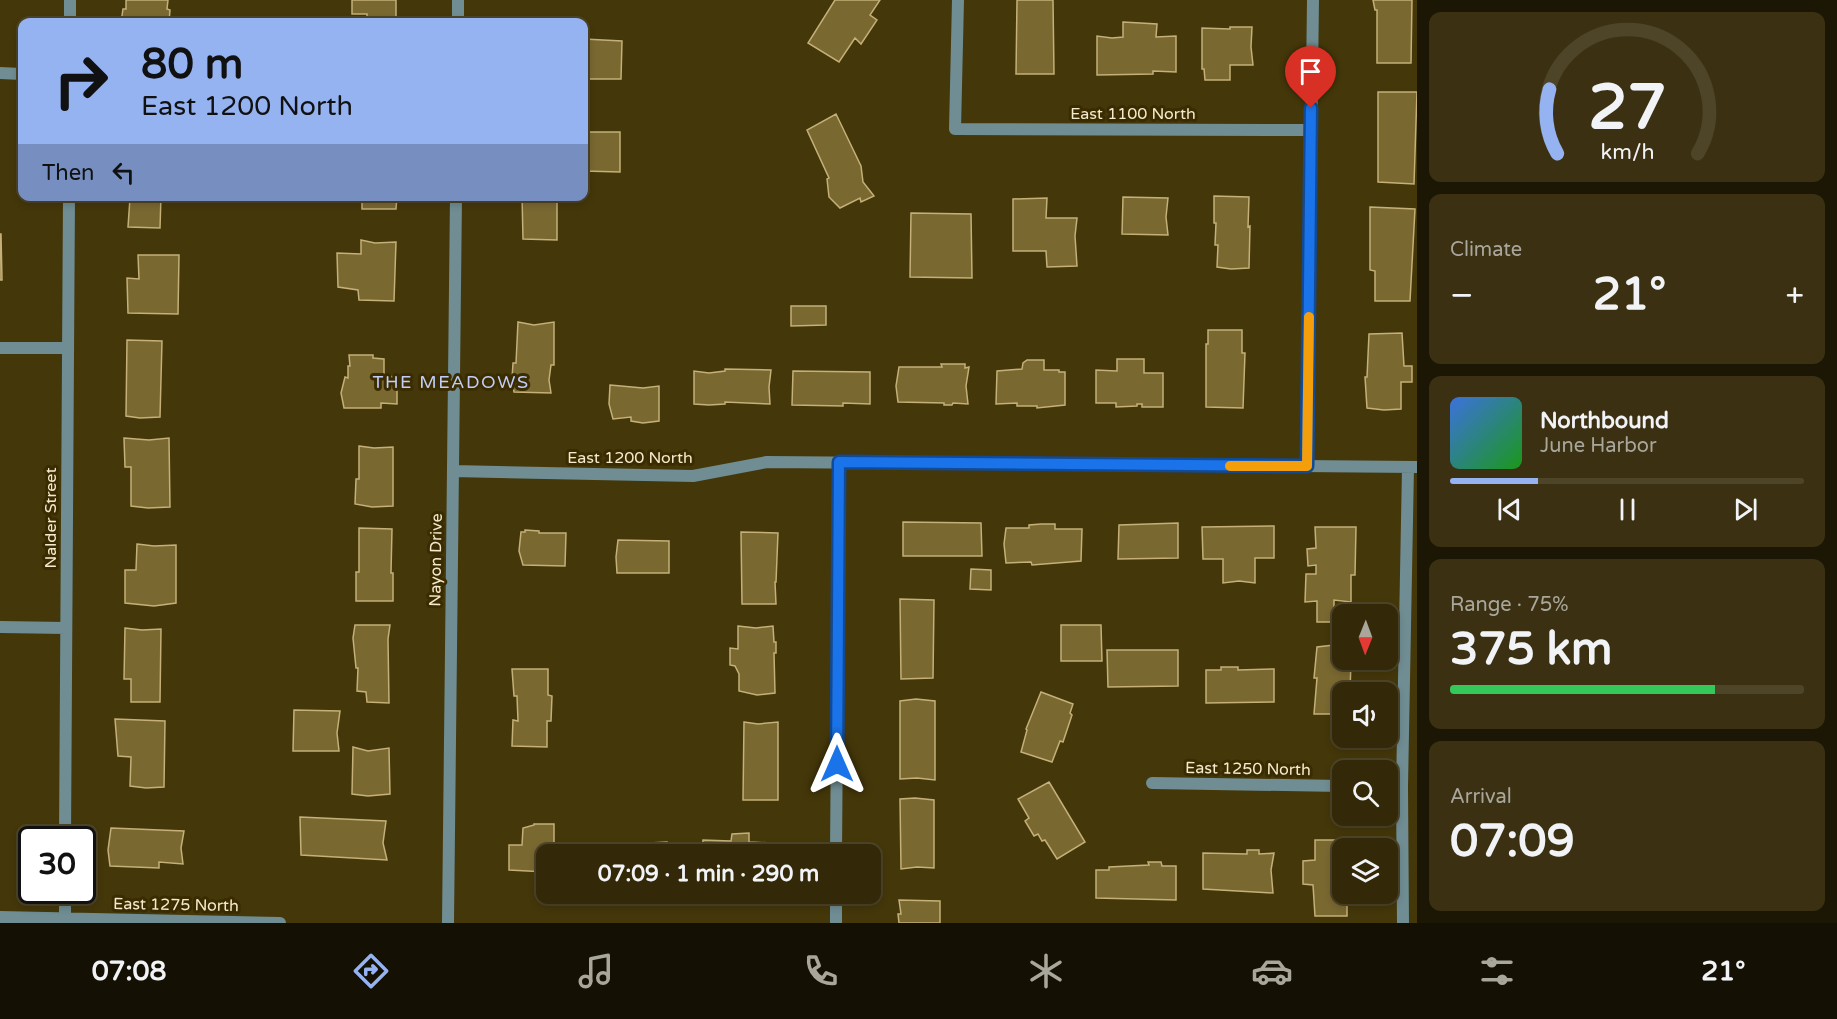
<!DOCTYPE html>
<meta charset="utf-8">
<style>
:root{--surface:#332908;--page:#3b3112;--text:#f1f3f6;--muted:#a9a69c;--line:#4e4529;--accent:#95b2f1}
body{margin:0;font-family:"Varela Round",sans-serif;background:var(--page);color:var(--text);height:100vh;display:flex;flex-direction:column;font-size:22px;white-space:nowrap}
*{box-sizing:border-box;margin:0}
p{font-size:20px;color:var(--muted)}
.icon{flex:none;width:33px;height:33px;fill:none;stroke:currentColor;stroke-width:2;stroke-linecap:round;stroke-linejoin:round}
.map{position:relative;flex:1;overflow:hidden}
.side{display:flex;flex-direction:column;gap:12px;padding:12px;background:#1c1704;width:420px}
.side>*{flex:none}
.banner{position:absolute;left:18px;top:18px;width:570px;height:183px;border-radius:12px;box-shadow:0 3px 9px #0003,0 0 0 2px var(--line);background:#95b2f1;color:#111;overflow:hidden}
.needle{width:39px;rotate:181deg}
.buttons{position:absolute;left:1332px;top:604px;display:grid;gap:12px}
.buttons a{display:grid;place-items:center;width:66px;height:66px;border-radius:12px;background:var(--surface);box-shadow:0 3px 9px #0003,0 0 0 2px var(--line);font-size:30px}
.speed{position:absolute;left:18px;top:826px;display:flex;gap:12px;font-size:30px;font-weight:700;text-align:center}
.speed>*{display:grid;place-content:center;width:78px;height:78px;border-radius:50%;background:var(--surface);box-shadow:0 3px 9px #0003,0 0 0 2px var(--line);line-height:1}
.speed .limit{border:3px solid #111;border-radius:9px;background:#fff;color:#111}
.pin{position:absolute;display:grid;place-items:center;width:51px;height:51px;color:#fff;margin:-62px -26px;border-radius:50% 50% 50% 0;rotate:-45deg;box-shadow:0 0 6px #0007}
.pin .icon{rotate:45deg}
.me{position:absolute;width:66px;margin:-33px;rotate:0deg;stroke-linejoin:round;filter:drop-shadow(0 0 4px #0008)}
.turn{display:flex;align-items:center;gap:21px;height:126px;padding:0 24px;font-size:27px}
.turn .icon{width:78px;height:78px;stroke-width:2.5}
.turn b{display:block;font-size:42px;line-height:51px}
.then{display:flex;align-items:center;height:57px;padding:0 24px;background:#0003;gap:12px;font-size:22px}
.big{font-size:45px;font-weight:700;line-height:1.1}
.side .tile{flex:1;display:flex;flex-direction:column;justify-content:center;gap:9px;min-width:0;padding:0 21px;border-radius:12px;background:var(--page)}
.side .dial{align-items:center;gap:0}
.dial svg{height:156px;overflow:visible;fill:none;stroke:var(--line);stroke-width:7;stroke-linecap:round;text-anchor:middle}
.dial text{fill:var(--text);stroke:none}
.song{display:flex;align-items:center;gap:18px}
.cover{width:72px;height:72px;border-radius:9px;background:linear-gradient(135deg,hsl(220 70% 55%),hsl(120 70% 35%))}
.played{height:6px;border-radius:3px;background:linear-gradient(90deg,var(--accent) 25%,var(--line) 25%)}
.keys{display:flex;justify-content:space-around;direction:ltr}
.heat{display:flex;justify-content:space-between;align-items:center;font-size:33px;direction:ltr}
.charge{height:9px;border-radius:4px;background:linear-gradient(90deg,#34c759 75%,var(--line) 0)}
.trip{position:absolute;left:536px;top:844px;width:345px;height:60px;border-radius:12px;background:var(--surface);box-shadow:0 3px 9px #0003,0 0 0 2px var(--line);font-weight:700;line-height:60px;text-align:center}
.tabs{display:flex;height:96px;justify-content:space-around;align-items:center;background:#141003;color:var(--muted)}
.tabs .icon{width:42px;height:42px}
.tabs .selected{color:var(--accent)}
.tabs b{font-size:27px;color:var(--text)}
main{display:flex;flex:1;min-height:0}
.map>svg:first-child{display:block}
.building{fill:#7a6831;stroke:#c4b078;stroke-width:1.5}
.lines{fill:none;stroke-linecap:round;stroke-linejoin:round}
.minor{stroke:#6f8d93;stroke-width:12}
.route-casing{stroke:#114b97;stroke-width:15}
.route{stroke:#1a73e8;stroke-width:10}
.slow{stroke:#f59e0b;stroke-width:10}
.labels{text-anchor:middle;stroke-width:6;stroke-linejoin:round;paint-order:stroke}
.street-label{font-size:16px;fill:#f4eacd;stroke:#3a2c00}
.neighbourhood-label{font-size:18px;letter-spacing:1.5px;fill:#c1cef8;stroke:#3a2c00}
</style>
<main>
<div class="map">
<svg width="1417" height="923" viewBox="0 0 1417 923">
<rect width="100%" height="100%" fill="#44370a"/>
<path class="building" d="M126,0h42l-1,9 3,1 -1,12h-48l2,-13h3z
M352,0h44v22h-29v-8h-15z
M835,0h45l-10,15 7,5 -16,24 -6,-6 -16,24 -31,-19z
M1017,0h36l1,74h-38z
M1373,0h39l-1,63h-34v-53h-2z
M1123,22l34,2 -1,13 20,-1v36l-23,-1v3l-56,1v-39l15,2 11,-1z
M1230,27h22l-1,20 2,18h-23v15h-25l-1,-11h-2v-41l28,1z
M584,39l38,2 -1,38h-37z
M1378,92h39l-3,92 -36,-2z
M836,114l25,52 2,16 11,14 -13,6 -1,-4 -20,10 -11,-11 -2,-18 2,-1 -22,-48z
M584,132h36v40l-36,-1z
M127,196h34l-1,32 -32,-1 2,-29z
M362,196h35l-1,13h-34z
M522,196h35v44l-34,-1z
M1214,196l35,1 -1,30 2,-1 -1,42 -18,1 -14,-2 1,-22h-3l1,-22h-2z
M1123,197l45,1 -2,19 2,18 -46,-1z
M1047,198l-1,20h31l-2,18 2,30 -30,1 -1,-16h-33v-52z
M1370,207l45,2 -5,92h-35v-30l-5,-1z
M911,213l60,1 1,64 -62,-1z
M1,234l1,46h-2v-46z
M361,240l14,3 21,-1 -2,59 -35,-1 -1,-10 -20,-3 -1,-34 24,1z
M138,255h41l-1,59 -50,-1 -1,-35 12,1z
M791,306h35v19l-35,1z
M518,322l16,3 20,-3v43h-3l-2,15 2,13 -37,-1 -2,-13 1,-16h3z
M1208,330h34v23h3l-2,55 -37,-1v-63h2z
M1402,333l2,33h8v16h-11v27l-17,1 -17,-2 -2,-31h2l2,-43z
M127,340l35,1 -2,76 -20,1 -14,-2z
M349,355h24v3l11,1v17l13,1v27l-16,-1v5h-37l-3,-15 4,-16 3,1v-12h2z
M1117,359h27v14h19v34h-21v-3h-5v2l-21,1v-4h-20v-33l21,1z
M1027,360h17v10h15v2h6v33l-28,3v-2h-20v-3l-21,1 1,-33 25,-2 1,-6z
M941,364h24v4l4,-1 -3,19 2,18 -15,-1 -1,2h-8v-2l-46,-1 -2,-16 3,-19h43z
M725,369l46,1 -2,17 1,17 -45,-2v2l-16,1 -15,-1v-33l15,2 16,-2z
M793,371l77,1v32l-27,-1v3l-51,-1z
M610,385l33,3 16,-2v35l-16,2 -12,-2v-4l-18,2 -4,-15z
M124,438l25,2 20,-2 1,69 -22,1 -17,-2v-39h-6z
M359,446l15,2 19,-1v59l-21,1 -17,-3 1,-25h3z
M903,522l78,1 1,33h-79z
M1178,523v35l-60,1 1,-34z
M1041,524h14v5h27l-1,32 -49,4 -1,-3 -25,1 -2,-19 2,-16h23v-3z
M1274,526v32h-19v25l-16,-2 -16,2v-24h-20l-1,-32z
M1315,527h41l-1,48h-4v27l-17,-2v22h-17v-21l-12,1 1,-28h10v-9l-8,1 -1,-17 9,-1z
M359,528l33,1 -1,44h2v28h-37v-29h3z
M525,530l14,1v2h27l-1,33 -42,-1 -4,-14 2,-19h4z
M741,532l37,1 -2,49h-1l1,22h-34z
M618,540l51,1v32h-52l-1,-16z
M137,544l17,2 22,-1v58l-22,3 -29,-3v-33h11z
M971,569l20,1v20l-21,-1z
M900,599l34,1 -1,78 -32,1z
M355,625h35l-2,14 1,64 -22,-1 -1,-10 -9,-1 1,-23h-2l-3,-30z
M1061,625h40l1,36h-41z
M738,626l18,2 17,-2 1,16h2v11h-2l1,40 -18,2 -18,-4v-17l-4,-8 -5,-1v-17l8,1z
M125,628l17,2 19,-1 -1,73h-29v-23h-7z
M1334,645l8,2v13h9l-1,33h-8v21h-28l3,-36h-3l3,-31z
M1107,650h71v36l-70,1z
M1221,667h17v3l36,-1v33l-68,1v-33h15z
M512,669h36v26l4,1 -1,25h-4v26l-35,-1 1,-26 5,1 -1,-25h-3z
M1041,692l32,12 -3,9 2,2 -9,27 -3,-1 -8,21 -31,-10 6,-22 -1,-1z
M916,699l19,2v79l-18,-2 -17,1v-78z
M294,710l46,1 -3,22 2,18h-46z
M115,719l50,2 -1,66 -18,1 -16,-2 1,-29 -13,-1z
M744,722l14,2 20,-2v78h-35z
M353,747l15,4 21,-3 1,46 -22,2 -16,-2z
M1049,782l36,60 -28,17 -12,-19 -3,1 -4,-7 -4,2 -9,-15 4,-3 -11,-19z
M915,798l19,2v68l-17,-1 -16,2 -1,-70z
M300,817l86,4 -3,22 4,17 -86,-5z
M534,824h20v24l-4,1v6h-4v17l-37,-2v-25h13l1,-17 11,-3z
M111,828l73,3 -3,17 2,16 -24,-2v6l-49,-2 -2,-16z
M749,833v9l23,1 -2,12h-68l1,-15 28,1 1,-7z
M1315,840h33v9h-6v45h5v22h-32l-2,-31 -10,-1v-23l12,-1z
M667,842l-1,13h-67l1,-12 10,2z
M1247,850h12v4l15,-1 -3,17 2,23 -70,-4v-36l44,1z
M1148,862h13l1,4h14v34l-80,-2v-28h13v-3l40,-2z
M899,900l41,1v22h-41l-1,-9h3z"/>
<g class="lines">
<path class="minor" d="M958,0l-3,129 355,1
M70,22v-22
M458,22v-22
M0,73l22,1
M0,348h68
M1307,466l6,-466
M453,471l240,5 74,-14 650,5
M0,627l66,1
M1152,783l190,3
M1388,787h14
M65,840l4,-644
M836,855l3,-393
M0,917l280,6
M65,918v-27
M448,923l8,-727
M836,923v-29
M1403,923l-1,-136 6,-320"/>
</g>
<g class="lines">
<g class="route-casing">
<path id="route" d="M837,764l2,-302 468,4 4,-358"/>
</g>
<use href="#route" class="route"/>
<path class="slow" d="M1230,466h77l2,-149"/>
</g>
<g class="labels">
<g class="street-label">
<text x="1133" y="119">East 1100 North</text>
<text x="630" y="463">East 1200 North</text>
<text transform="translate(50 518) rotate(-90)" y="6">Nalder Street</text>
<text transform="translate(435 560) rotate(-89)" y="6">Nayon Drive</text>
<text transform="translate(1248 768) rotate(1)" y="6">East 1250 North</text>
<text transform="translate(176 904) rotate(1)" y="6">East 1275 North</text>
</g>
<g class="neighbourhood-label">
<text x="451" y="388">THE MEADOWS</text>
</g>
</g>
</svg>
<div class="buttons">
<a><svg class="needle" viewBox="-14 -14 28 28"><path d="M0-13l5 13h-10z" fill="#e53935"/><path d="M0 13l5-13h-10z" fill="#a9a69c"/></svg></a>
<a><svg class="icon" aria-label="sound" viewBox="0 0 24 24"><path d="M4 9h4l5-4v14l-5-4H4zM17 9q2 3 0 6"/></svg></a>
<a><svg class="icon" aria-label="search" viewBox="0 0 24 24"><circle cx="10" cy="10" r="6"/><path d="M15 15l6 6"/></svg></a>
<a><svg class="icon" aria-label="layers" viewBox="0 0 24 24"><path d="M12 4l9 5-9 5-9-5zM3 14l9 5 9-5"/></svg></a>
</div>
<div class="speed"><div class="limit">30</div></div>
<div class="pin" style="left:1311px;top:108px;background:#d93025"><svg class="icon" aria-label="arrive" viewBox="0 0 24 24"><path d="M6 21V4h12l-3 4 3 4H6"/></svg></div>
<svg class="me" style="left:837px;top:764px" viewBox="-20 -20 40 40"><path d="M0-17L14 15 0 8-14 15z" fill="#1a73e8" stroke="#fff" stroke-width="4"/></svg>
<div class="trip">07:09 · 1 min · 290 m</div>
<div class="banner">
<div class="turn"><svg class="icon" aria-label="right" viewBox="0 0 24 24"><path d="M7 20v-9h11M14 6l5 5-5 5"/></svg><div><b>80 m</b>East 1200 North</div></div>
<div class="then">Then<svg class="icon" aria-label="left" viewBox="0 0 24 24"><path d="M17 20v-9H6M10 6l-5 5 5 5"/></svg></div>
</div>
</div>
<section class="side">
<div class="tile dial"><svg viewBox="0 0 100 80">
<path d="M14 69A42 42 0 1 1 86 69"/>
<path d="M14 69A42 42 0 0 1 10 36" stroke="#95b2f1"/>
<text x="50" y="56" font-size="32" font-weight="700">27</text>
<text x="50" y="72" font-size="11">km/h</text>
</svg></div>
<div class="tile"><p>Climate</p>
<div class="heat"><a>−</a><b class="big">21°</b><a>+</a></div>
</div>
<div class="tile">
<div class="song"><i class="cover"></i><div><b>Northbound</b><p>June Harbor</p></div></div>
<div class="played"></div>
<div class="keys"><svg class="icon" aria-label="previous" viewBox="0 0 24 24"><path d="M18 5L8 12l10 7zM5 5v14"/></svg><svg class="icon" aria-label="pause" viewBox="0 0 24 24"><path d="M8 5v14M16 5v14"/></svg><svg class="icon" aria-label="next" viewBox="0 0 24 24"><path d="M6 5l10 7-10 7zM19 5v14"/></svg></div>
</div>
<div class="tile"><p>Range · 75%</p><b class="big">375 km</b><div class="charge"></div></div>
<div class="tile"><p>Arrival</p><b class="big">07:09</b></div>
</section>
</main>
<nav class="tabs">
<b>07:08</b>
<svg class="icon selected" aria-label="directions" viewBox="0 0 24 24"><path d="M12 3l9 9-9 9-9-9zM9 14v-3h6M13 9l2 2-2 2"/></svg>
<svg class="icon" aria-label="music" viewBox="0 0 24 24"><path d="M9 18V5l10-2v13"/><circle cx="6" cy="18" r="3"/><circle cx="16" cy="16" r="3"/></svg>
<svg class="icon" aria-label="phone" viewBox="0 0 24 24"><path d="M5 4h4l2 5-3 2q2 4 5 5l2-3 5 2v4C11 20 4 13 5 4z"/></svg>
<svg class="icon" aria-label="climate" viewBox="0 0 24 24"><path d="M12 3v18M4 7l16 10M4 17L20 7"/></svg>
<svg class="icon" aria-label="car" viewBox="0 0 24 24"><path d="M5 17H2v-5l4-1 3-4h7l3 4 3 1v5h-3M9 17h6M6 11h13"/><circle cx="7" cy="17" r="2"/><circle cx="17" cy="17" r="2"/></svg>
<svg class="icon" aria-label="filters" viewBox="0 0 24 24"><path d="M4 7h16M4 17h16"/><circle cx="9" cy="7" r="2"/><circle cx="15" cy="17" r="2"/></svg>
<b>21°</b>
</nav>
